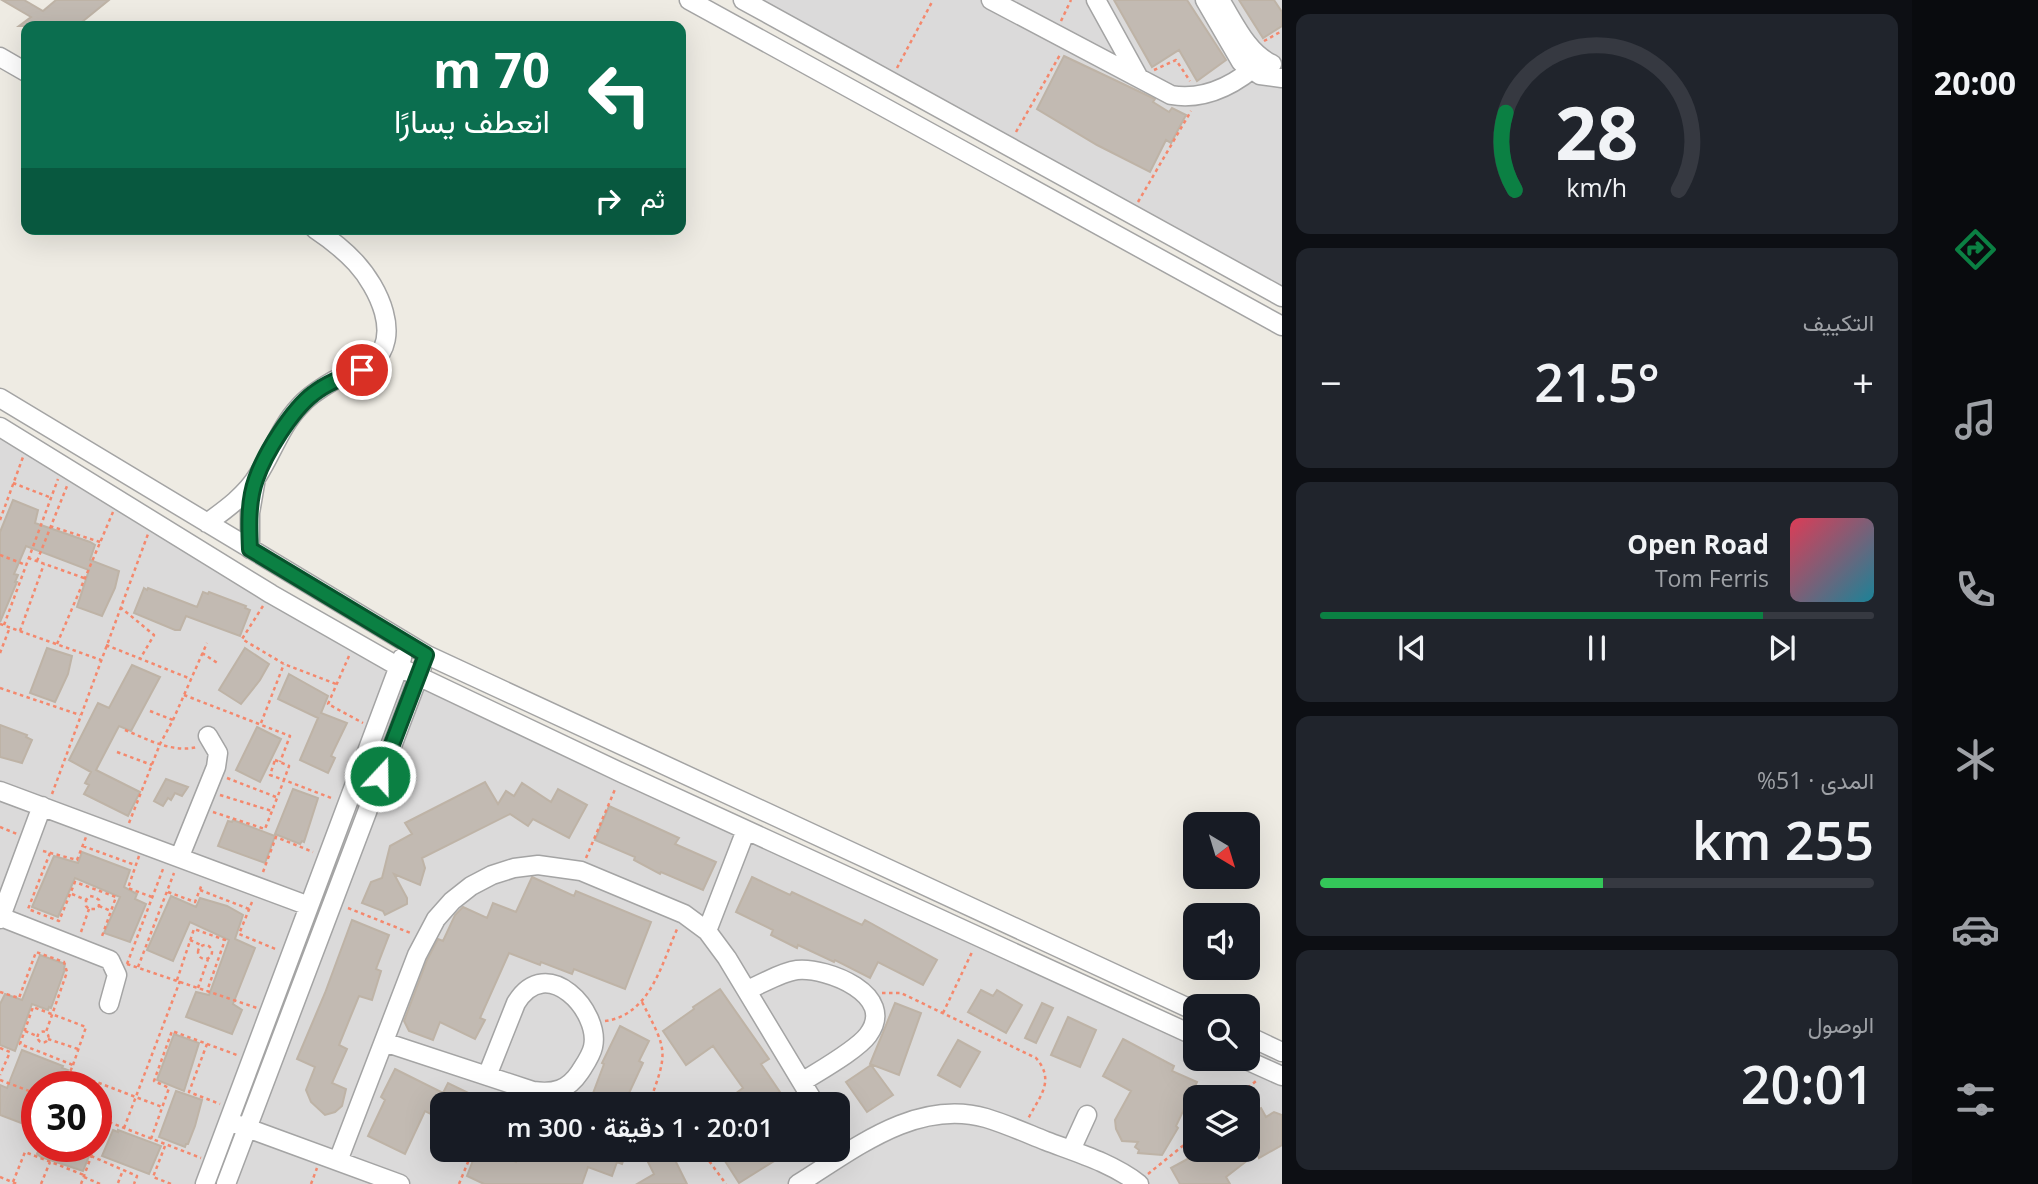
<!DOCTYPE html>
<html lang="ar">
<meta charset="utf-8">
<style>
:root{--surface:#171b24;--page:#20242c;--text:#f1f3f6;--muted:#9ea1a6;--line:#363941;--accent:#0b8043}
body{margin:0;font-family:"Open Sans",Vazirmatn,sans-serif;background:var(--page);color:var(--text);direction:rtl;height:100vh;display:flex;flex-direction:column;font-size:26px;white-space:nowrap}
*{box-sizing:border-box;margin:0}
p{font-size:23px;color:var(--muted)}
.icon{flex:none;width:38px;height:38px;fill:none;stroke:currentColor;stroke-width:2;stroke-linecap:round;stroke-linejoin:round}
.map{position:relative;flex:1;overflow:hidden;direction:ltr}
.side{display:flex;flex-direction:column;gap:14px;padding:14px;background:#0d0f14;width:630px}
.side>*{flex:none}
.hud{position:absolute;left:21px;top:21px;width:665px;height:214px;border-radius:14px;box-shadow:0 7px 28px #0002;direction:rtl;background:#0b6e4f;color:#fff;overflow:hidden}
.needle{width:46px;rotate:142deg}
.fabs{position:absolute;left:1183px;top:812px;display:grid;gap:14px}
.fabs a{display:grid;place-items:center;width:77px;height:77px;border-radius:14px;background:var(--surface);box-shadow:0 7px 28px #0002;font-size:35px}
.speed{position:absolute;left:21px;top:1071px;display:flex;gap:14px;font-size:35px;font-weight:700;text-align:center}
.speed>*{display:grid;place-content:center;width:91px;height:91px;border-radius:50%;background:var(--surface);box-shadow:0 7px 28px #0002;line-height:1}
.speed .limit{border:10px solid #d22;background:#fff;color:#111}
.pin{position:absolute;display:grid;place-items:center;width:60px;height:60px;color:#fff;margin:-30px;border:4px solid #fff;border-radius:50%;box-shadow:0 2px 7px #0007}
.me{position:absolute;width:77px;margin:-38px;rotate:21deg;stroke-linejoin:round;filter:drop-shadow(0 0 5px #0008)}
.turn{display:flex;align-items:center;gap:24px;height:147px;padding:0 21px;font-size:32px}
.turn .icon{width:91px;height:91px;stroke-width:2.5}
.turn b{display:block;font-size:49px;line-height:60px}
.then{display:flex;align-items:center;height:66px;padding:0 21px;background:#0003;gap:14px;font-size:26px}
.big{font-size:52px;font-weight:600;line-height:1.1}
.side .tile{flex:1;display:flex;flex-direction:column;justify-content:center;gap:10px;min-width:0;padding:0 24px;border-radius:14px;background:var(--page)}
.side .dial{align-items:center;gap:0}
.dial svg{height:182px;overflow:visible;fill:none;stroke:var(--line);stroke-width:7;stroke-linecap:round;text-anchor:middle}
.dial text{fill:var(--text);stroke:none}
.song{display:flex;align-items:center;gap:21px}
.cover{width:84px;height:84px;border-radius:10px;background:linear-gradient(135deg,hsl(350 70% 55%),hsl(190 70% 35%))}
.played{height:7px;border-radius:4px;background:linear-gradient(90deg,var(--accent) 80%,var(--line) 80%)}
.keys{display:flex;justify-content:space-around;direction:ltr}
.heat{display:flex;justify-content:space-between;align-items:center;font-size:38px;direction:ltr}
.charge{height:10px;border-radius:5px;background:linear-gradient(90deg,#34c759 51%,var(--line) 0)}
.trip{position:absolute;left:430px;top:1092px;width:420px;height:70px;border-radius:14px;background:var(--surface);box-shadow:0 7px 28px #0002;font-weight:600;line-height:70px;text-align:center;direction:rtl}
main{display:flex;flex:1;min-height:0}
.menu{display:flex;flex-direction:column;width:126px;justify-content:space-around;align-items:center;background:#090b0e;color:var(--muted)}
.menu .icon{width:49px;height:49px}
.menu .current{color:var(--accent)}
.menu b{font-size:32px;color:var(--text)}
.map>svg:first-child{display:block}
.residential{fill:#dbdada;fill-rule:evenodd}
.building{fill:#c2bab2;stroke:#beb3a6;stroke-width:2}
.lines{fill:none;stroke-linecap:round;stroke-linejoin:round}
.minor-casing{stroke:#a4a4a4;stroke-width:21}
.path{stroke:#f4886d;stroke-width:2.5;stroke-dasharray:3.5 3.5;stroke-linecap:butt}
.minor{stroke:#fff;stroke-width:18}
.route-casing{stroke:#07532c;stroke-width:18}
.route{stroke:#0b8043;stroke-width:12}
</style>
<main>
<nav class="menu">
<b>20:00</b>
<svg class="icon current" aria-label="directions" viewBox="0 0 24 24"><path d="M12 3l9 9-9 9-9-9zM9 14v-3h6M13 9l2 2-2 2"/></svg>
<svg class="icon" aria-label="music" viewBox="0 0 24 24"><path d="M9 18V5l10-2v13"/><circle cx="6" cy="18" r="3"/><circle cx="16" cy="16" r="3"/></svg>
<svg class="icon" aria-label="phone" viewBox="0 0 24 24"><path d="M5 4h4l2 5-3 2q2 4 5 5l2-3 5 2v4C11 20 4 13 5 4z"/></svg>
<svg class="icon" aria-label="climate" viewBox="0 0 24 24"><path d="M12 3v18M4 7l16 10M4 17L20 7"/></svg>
<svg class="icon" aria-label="car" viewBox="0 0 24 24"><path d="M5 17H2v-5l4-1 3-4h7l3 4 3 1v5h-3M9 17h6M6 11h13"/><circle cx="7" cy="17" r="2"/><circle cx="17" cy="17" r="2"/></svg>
<svg class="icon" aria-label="filters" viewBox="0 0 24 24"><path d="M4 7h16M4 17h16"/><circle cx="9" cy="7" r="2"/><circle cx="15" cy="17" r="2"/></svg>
</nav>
<section class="side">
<div class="tile dial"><svg viewBox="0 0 100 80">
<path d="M14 69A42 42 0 1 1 86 69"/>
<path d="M14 69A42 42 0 0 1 10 35" stroke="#0b8043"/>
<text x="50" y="56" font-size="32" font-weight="700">28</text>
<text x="50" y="72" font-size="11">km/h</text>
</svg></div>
<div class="tile"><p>التكييف</p>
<div class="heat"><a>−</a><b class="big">21.5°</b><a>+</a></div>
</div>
<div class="tile">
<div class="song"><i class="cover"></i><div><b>Open Road</b><p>Tom Ferris</p></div></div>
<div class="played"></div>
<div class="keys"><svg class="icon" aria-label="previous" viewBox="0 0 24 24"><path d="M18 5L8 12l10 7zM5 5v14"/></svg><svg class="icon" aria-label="pause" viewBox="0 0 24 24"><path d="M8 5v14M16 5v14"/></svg><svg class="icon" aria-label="next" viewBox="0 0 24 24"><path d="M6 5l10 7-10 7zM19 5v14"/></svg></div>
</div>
<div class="tile"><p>المدى · 51%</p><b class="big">255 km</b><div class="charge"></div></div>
<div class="tile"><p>الوصول</p><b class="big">20:01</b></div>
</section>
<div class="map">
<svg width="1282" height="1184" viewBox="0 0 1282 1184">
<rect width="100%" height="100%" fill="#eeebe3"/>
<path class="residential" d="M741,0h541v301z
M0,422l401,246 794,357v34h53v-11l34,16v120h-1282zM37,1087h59v59h-59zM1195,1097h53v53h-53zM443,1104h395v46h-395z"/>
<path class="building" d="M2,0h22l19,11 13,-11h53l-32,26h-58l12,-9z
M1114,0h73l39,60 -29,21 -18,-31 -27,17z
M1239,0h35l8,12v14l-19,12z
M1064,56l91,43 -2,3 16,10 3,-4 14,7 -15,28 -5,-3 -16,32 -53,-27 -60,-36z
M13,500l25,10 -3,13 55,19 5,3 -5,15 29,11 -4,17 -13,28 -25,-9 12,-37 -63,-24 -12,28 4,1 -3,7h2l-17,40v-90z
M144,588l3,2 1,-2 49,19 6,-15 5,2 1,-2 37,14 -1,2 5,2 -10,26 -54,-20 -6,14h-5l-41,-17z
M47,648l25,8 -4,18 -13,28 -25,-9z
M245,648l24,16 -9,16 -19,24 -22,-14z
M132,665l28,12 -29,54 -12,-5 -23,44 44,22 -12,24 -44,-22 5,-9 -4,-2 6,-11 -22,-12 29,-57 11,5z
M289,674l39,22 -7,17 26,10 -16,33 4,2 -7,15 -28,-13 18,-42 -40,-19z
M0,725l27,10 -1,2 6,3 -10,23 -22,-6z
M257,727l24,12 -21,43 -24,-12z
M166,779l22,8 -6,9 -7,-3 -4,7 -3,-2 -5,8 -9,-5z
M485,782l13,22 8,-13 8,5 8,-13 29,19 7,-13 29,16 -18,33 -36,-19 -5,7 -18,-12 -88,44 3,10 -5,17 -26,-11 13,24v6l-22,11 -2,-4 -21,-8 9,-21 11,-4 8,-32 22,-12 -7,-11z
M293,789l25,9 -14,44 -2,-1 -2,3 -25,-10z
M609,806l70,32 -4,6 41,18 -13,28 -42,-18 -1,2 -26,-14 1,-3 -40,-17z
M233,820l42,16 -10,27 -47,-17 10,-25 4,1z
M82,852l48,18 -6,17 13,7 -2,5 11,5 -16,38 -26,-9 16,-36 -45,-19 -17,39 -26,-10 22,-51 24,7z
M532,877l42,19 2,-5 75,31 -26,67 -51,-20 -2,5 -31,-12 -1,3 -31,-12 -29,65 5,2 -10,19 -35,-17 -7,18 -24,-9 -5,-10 23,-61 11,-21 5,2 12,-26 8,-8 24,11 6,-15 23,9z
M752,877l38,18 2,-3 70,33 3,-5 72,40 -14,25 -45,-23 -8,16 -35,-18 -1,2 -36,-17 -1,3 -26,-13 2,-5 -37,-18z
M171,896l25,11 4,-9 27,8 16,9 -8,24 20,9 -22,56 9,6 -10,24 -46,-17 10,-25 13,3 20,-55 -39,-18 -17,39 -26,-11z
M352,920l37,15 -13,34 5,2 -9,29 -13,-4 -20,49 8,4 -15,34 14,6 -4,17 -7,6 -10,3 -14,-13 -5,-12 9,-23 -18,-8 28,-66z
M40,955l25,9 -1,5h1l-14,39 -2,-1 -1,3 -16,-6 -17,47 -15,-6v-41l5,-10 17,6z
M720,989l49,70 -8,5 23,34 -10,6h-32l-7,-10 8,-6 -30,-42 -27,19 -23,-34 31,-22 -1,-2z
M981,990l12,6 4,-6 25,15 -16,28 -38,-21z
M895,1003l26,10 -22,62 -29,-11z
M1042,1003l11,5 -17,35 -11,-5z
M1068,1017l28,13 -16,37 -29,-12z
M620,1026l29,15 -10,20 4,2 -19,41h-35l15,-40 -2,-1z
M174,1034l25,9 -15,48 -27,-11z
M1123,1039l51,27 -2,5 25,11 -21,44 2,2 -16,27 -24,-2 1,-3 -4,-3 3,-5 -16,-1 -6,-12 -1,-9 16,-29 -28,-15z
M958,1040l22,12 -20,35 -22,-12z
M22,1050l41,16 -1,2 6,2 -7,17h-24v42l-37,-14v-30l7,3z
M871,1065l22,30 -26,17 -21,-30z
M395,1069l48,24 5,-10 43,21h-48v16l-18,-9 -20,43 -37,-18 17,-36 -4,-3z
M176,1091l26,9 -7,26 -7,18h-2l-1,3 -26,-10z
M1261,1108l5,9 8,-5 8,3v30l-23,13 -2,-5 -31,24 4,7h-50l-9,-16 33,-18h44v-35z
M113,1130l5,2v-2l43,16 -12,28 -47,-18z
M40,1146h53l-10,25 -42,-14 -4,-3z
M477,1150h14l25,12 5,-12h95l10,3 -4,11 -5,-2 -5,14 -24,-9 -6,17h-98l-17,-8z
M653,1150h17l17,34h-50l17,-10 -10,-20z
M718,1150h74l-53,33z"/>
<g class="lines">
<g class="minor-casing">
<path id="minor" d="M689,0l593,326
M743,0l539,297
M991,0l180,95c35,6 67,-12 92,-35
M1096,0l43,78
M1205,0l36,62 19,13 22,3
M1220,0c14,22 27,53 52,64
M0,57l26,15
M0,398l427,257 768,356
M0,427l271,167 128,73 223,106 573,263
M207,523c18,-13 39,-28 51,-48 14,-22 23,-49 41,-68 9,-11 22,-19 34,-26 13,-6 28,-8 39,-18 31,-26 6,-76 -16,-100 -12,-13 -26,-24 -41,-34
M250,549v-36l6,-35
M0,791l309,115
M180,856l36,-89 2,-14 -10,-17
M1,917l109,43 7,15 -8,29
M0,919l42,-113
M707,931l39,-101
M747,990c15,-6 34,-18 50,-20 30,-3 101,25 71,65 -11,15 -49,36 -66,47
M1248,1036l34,16
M384,1042l149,49c21,3 35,-1 47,-19 5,-8 11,-16 13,-25 8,-35 -46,-95 -77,-44l-29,73
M1244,1059l38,17
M239,1125l161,59
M1071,1150l16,-35
M338,1161l79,-206 19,-36 16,-18 19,-15 21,-11 22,-7 24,-3 43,6 103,43 23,17 20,27 88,146
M205,1184l197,-526
M226,1184l196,-517
M798,1184c55,-34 118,-86 188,-66 20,6 40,15 60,23 32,12 66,22 93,43"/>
</g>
<path class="path" d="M1061,21l10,-21
M1264,41l18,-10
M897,68l36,-68
M1154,70l22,-10 14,21
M1016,132l45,-79
M1138,202l53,-91
M13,483l36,14
M0,520l23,-63
M50,526l50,16
M0,555l26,10
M28,558l56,20
M37,561l30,-75
M263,606l-21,33 42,25 52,20
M120,607l34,28 -14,24
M0,624l101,36
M4,625l54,-146
M20,631l24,-67
M57,644l56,-132
M106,645l85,34
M0,653l10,-26
M202,653l17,11
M349,656l-21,48 35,19
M0,688l80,27
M184,695l106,41 -10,26
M150,711l23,9
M261,723l23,-59
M125,730c24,10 47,23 73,17
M117,752l35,13
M275,760l14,6 -5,14 -14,-5z
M227,778l49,19
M52,794l96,-260
M220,795l52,16
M213,812l52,17 19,-49 50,19
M129,823l31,-79 13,-24 34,-77
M0,827l17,7
M83,846l52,19
M43,851l34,9 9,-23
M50,853l-22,56 31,12 16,-39 41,15 -15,42
M139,856l-11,32 24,9
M586,858l30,-71
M263,872l13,-35 37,15
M200,890l49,19
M168,892l27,10 7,-18
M72,894l14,6 4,-4 5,1 4,3v6l-4,3h-6l-3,-3v-6
M252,902l-13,32 39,16
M99,906l12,5
M348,908l65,26
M81,932l8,-23
M190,940l13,6
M198 952a7 7 0 1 1 14 0a7 7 0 1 1-14 0Z
M127,964l130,44
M127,964l36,-95
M138,967l36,-94
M177,980l17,-51 31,11 -18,51
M198,988l10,-29
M0,992l19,6 17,-46 28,10 3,10 -21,60
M882,993h19l135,65c20,23 3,39 -8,61
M642,1002c26,50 26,49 7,102
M943,1013l30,-63
M605,1021c46,-6 57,-59 73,-94
M25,1031l12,5
M37.5 1037a5.5 5.5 0 1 1 11 0a5.5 5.5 0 1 1-11 0Z
M48,1039l30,10
M207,1044l-18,48 31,12
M0,1048l10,4 -10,23
M73,1065l13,-38 -53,-20 -13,37 53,21 -3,7 92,35
M0,1080l37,14
M1237,1097l19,-16
M491,1104l4,-11
M96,1117l105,41
M124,1128l56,-147
M151,1139l18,-51 -15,-7 18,-50 65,24
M96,1143l8,-23
M165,1146l-12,31 18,7
M701,1150l25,34
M91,1156l46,20 -3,8
M1148,1174l47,-38
M0,1177l17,7
M84,1177l16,7
M13,1182l12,-30 59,23
M118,1183l5,-13
M41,1184l9,-22
M81,1184l14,-38
M311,1184l6,-16
M459,1184l14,-34"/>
<use href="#minor" class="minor"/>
</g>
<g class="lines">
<g class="route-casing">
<path id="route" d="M362,370c-16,6 -34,12 -49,24 -21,16 -48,59 -57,85 -8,22 -7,47 -6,70l176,106 -46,121"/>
</g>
<use href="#route" class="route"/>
</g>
</svg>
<div class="fabs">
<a><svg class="needle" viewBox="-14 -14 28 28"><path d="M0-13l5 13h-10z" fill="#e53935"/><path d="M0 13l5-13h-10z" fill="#9ea1a6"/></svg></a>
<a><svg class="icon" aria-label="sound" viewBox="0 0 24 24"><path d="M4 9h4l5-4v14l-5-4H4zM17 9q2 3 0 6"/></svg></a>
<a><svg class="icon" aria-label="search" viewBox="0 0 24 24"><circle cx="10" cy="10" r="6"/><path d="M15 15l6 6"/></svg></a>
<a><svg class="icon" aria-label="layers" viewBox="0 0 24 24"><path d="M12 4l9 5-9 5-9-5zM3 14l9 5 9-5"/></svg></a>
</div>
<div class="speed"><div class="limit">30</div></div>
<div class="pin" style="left:362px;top:370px;background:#d93025"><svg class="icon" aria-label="arrive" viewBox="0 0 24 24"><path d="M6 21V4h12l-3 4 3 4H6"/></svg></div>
<svg class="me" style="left:380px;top:776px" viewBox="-20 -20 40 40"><circle r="17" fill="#0b8043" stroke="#fff" stroke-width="3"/><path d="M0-11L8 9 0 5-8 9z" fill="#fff"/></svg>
<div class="trip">20:01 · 1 دقيقة · 300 m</div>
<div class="hud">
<div class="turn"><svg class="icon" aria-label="left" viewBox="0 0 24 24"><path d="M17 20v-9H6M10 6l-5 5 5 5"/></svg><div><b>70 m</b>انعطف يسارًا</div></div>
<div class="then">ثم<svg class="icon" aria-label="right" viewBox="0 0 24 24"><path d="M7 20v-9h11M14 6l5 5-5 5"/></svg></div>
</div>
</div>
</main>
